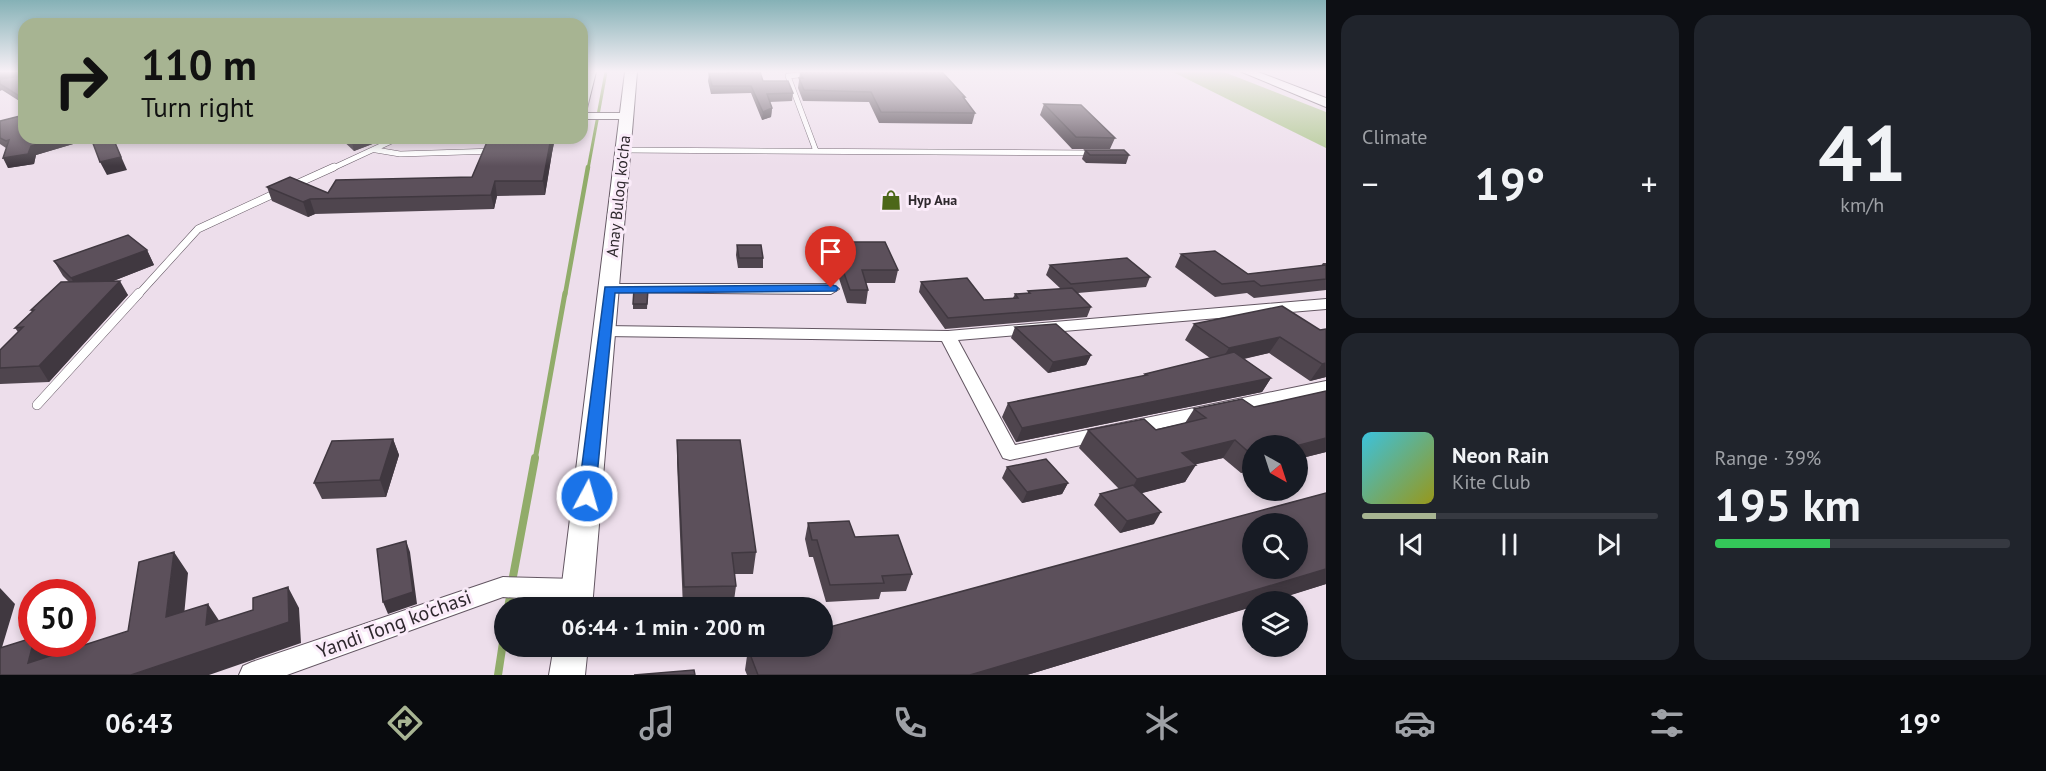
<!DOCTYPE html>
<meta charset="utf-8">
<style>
:root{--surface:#171b24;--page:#20242c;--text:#f1f3f6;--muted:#9ea1a6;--line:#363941;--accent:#a7b492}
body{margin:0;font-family:"PT Sans",sans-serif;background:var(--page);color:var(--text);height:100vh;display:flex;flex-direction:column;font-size:22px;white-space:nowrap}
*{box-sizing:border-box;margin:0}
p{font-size:20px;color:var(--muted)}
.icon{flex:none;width:33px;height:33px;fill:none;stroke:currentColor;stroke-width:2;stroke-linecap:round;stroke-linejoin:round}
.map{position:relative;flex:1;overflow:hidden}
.drawer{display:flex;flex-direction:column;gap:15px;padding:15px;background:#0d0f14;width:720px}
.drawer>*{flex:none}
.top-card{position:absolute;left:18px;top:18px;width:570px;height:126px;border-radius:18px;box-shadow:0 3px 9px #0003;background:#a7b492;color:#111;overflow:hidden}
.needle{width:39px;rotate:141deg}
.buttons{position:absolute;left:1242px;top:435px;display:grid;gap:12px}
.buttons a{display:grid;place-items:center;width:66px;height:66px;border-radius:50%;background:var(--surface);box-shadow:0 3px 9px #0003;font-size:30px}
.speed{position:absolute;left:18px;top:579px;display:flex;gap:12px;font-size:30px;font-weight:700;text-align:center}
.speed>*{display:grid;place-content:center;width:78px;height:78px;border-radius:50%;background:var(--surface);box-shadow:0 3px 9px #0003;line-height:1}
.speed .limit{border:9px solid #d22;background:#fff;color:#111}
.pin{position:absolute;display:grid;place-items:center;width:51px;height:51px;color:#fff;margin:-62px -26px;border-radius:50% 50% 50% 0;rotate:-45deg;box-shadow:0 0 6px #0007}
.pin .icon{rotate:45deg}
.me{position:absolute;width:66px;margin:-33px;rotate:6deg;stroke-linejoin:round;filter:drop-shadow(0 0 4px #0008)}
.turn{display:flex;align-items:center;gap:21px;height:126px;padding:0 24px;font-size:27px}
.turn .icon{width:78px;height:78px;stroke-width:2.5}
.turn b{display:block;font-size:42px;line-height:51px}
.big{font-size:45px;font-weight:600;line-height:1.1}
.drawer .widget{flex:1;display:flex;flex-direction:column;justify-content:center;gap:9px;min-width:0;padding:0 21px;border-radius:18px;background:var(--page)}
.drawer .dial{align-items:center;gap:0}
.dial b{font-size:78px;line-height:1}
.song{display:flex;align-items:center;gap:18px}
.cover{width:72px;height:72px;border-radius:9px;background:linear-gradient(135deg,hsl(190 70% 55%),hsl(60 70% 35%))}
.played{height:6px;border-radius:3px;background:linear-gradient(90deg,var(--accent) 25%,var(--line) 25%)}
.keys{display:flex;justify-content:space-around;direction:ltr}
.heat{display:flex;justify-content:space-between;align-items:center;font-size:33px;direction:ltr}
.charge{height:9px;border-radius:4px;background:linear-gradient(90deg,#34c759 39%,var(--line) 0)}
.drawer .tiles{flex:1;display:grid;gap:15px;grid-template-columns:repeat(2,1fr)}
.trip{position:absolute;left:494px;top:597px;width:339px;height:60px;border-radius:30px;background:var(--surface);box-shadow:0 3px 9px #0003;font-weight:600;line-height:60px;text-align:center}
.tab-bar{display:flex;height:96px;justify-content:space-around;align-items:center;background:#090b0e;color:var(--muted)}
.tab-bar .icon{width:42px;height:42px}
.tab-bar .selected{color:var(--accent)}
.tab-bar b{font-size:27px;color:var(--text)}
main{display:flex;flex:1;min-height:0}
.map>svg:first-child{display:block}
.green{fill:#b0c791}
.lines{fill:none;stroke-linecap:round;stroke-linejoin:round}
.stream-far3{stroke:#91ac6a;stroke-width:3}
.stream-far2{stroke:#91ac6a;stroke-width:4.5}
.stream-far1{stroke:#91ac6a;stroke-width:5}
.stream{stroke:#91ac6a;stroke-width:8}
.lane-far2-casing{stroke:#635662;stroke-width:6}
.lane-far1-casing{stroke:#635662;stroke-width:8}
.lane-casing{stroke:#635662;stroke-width:10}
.street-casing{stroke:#635662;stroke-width:2}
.secondary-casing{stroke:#635662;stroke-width:2}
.lane-far2{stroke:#fff;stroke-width:5}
.lane-far1{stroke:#fff;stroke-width:7}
.lane{stroke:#fff;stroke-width:9}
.street{fill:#fff;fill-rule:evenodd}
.secondary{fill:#fff;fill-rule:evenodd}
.wall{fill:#4f454e}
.shaded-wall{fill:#403840}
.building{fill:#5c505b;stroke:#403840;stroke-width:1.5;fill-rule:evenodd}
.route{fill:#1a73e8;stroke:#114b97;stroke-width:1.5}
.labels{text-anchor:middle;stroke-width:6;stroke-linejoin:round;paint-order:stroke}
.far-poi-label{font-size:14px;font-weight:bold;fill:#2e282d;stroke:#faebf9;text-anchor:start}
.street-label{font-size:16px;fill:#2e282d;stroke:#faebf9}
.near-street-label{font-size:20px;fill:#2e282d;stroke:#faebf9}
</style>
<main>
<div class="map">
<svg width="1326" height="675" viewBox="0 0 1326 675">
<rect width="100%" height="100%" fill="#eddeeb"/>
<path class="green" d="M1173,72h51l102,40v36z"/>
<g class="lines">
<path class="stream-far3" d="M588,169l18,-97"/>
<path class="stream-far2" d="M565,295l23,-128"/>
<path class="stream-far1" d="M535,460l30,-167"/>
<path class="stream" d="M512,582l23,-124
M508,608l3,-17
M498,675l6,-39"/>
<g class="lane-far2-casing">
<path id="lane-far2" d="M809,74l-21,2 28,75
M376,150l24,4 95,-3
M623,150l470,3
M331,169l67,-31"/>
</g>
<g class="lane-far1-casing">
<path id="lane-far1" d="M292,186l42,-19
M138,295l60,-66 82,-38"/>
</g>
<g class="lane-casing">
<path id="lane" d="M37,405l102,-112"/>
</g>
<g class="street-casing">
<path id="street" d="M588,72h8l-9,36 -5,3v-20z
M582,113h44l5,3 -5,3h-44z
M609,284h222l8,5 -8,5 -227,-2 -3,-3 3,-3z
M1326,299v10l-368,31 57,105 311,-64v12l-316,67 -7,-2 -61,-117 -337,-5 -8,-5 8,-5 343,5z
M503,577l74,2 8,4 4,7 -4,7 -8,4 -74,-4 -216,78h-48l4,-9 9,-4z"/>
</g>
<g class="secondary-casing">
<path id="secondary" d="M625,72h12l-45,536h-33z
M1242,72h16l68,26v9z
M554,646h34l-3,29h-36z"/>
</g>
<use href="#lane-far2" class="lane-far2"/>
<use href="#lane-far1" class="lane-far1"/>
<use href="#lane" class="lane"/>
<use href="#street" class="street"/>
<use href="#secondary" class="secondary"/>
</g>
<path class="wall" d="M0,72h24v32l-22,-14 -2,1v-12l20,-4 -20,4z
M726,72h34l3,9 30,12 -1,8 -23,1 3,6 -1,9 -9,3 -11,-27 -40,1 -3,-13 1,-8h17z
M800,72h142l23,25 -1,2 11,14 -3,11 -93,-1 -10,-21 -66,-1 -5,-13z
M1044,104l71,34 -5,11h-38l-32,-34z
M0,121l24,17h65l1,1 -54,16 -2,9 -26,4 -2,-20 -6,-4z
M340,138h34l1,5 -21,8z
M416,138h139l-3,15 -7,42 -48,1 -3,13 -179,5 -7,3 -36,-16 -5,-14 61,6 144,-16 20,-35h-75z
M1085,150l44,5 -3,9 -40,-1 -4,-4z
M833,242l65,28 -3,13h-29l2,7 -2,14 -19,-1 -16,-49z
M737,245l26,13v10h-25l-2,-13z
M147,250l7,15 -41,16 15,14 -79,87 -49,2v-34l18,-18 -3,-4 17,-16 -1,-2 38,-28 -6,-6 -9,-15z
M1181,254l67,20 73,-8 2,-3h3v27l-72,8 -7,-5 -32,4 -40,-30z
M1050,265l100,12 -4,10 -68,6 13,14 -4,10 -142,12 -26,-37 2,-10 63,18 29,-2 2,-4 13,-1v-2l33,-2 -15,-14z
M648,289l-1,20h-14v-5z
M1194,324l126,6 6,-1v48l-16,4 -41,-28 -25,6 27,19 -9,14 -246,50 -14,-25 6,-14 136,-27 1,-2 65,-16 -25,-18z
M1015,327l76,28 -5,10 -38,8 -37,-35z
M1326,391v61l-28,7v-13h-46v24l-11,3 -18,-15 -28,6 -10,18 -44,11 13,31 -34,9 -26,-28 6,-11 19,-5 -40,-41 9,-18h68l29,-7 9,-14 60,-2z
M393,439l6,16 -13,42 -64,2 -8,-16z
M677,440l79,112 -3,22h-19l2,12 -3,22h-50l-6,-146z
M1007,467l61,16 -6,11 -40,9 -20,-25z
M1326,493v91l-299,91h-280l-2,-5 3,-21z
M808,523l47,14 57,37 -6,17 -25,1 -2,7 -53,3 -13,-45h-4l-4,-18z"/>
<path class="shaded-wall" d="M0,72h24v3l-24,4z
M772,108l-1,9 -9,3 1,-8z
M57,138h32l1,1 -54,16 -2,9 -26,4 -5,-10 28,-12z
M113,138l14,32 -20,5 -7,-13z
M364,138h10l1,5 -21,8 -2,-9z
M551,138h4l-3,15 -7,42 -2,-14z
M495,181l2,15 -3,13 -3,-14z
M310,199l5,15 -7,3 -5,-15z
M147,250l7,15 -74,29 -9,-16z
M120,281l8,14 -79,87 -10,-16z
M1280,337l-11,16 -50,11 10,-16z
M1091,355l-5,10 -38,8 5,-11z
M1326,363v14l-16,4 12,-17z
M1271,378l-9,14 -246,50 6,-14z
M1326,438v14l-28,7v-13z
M393,439l6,16 -13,42 -6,-17z
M1235,440l-12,18 -51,12 10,-17z
M1252,457v13l-11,3z
M1196,465l-11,17 -58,15 10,-18z
M1068,483l-6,11 -40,9 5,-11z
M1161,512l-7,12 -34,9 7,-12z
M406,541l4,11 7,52 -29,10 -5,-12z
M174,552l14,21 -6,65 -16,-21z
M1326,569v15l-57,18h-17v5l-225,68h-57z
M288,587l11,21 2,35 -92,32h-78l75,-50 2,-21 14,21 -1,20z
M0,588l15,16 -15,50z
M33,644h8l14,14 -27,5z"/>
<path class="building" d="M20,72h4v27l-24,-15v-5l20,-3z
M728,72h32l3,9h25l5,12 -26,1 5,14 -9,4 -12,-26h-39l-3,-13h19z
M800,72h142l23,25h-2l12,16 -94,-1 -10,-20 -67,-2 -5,-12h4z
M1044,104l37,1 34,33 -39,-1z
M24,115v23h33l-26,8 -3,8 -25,4 6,-18 -3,1 -6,-3v-17z
M91,138h22l8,19 -21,5z
M347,138h17l-12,4z
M542,138h9l-8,43h-48l-4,14 -181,4 -7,3 -36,-15 23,-10 38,16 8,-13 136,-3 15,-35 52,-1z
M1085,150h39l5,5h-39z
M128,235l19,15 -76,28 -17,-17z
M833,242h52l13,28h-36l6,20h-18z
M737,245h24l2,13h-24z
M1215,251l33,23 78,-9v14l-65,7 -7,-5 -32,3 -41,-30z
M1127,258l23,19 -79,7 -21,-19z
M967,278l17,22 34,-2 -3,-4 15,-1 -2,-2 44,-3 19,19 -143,11 -27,-36z
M120,281l-81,85 -39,2v-18l23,-23 -8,1 19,-18h-3l30,-28z
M634,289h14l-1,15h-14z
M1282,306l38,24 6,-1v34l-4,1 -42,-27 -51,11 -35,-24z
M1056,324l35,31 -38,7 -38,-35z
M1234,352l37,26 -249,50 -14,-25 139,-28 -2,-1z
M1326,391v47l-30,8h-44v9l-17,-15 -53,13 14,12 -59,14 -49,-49 56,-11 12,11 50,-12 -12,-9 48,-10 12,8z
M393,439l-13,41 -66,3 18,-42z
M677,440h63l16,112 -24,1 4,33 -52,1z
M1046,459l22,24 -41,9 -20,-25z
M1133,485l28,27 -34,9 -27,-27z
M1326,493v76l-356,106h-212l-10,-26 9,-3h65v-17zM1252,524h46v44h-46z
M849,521l6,16 43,-2 14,39 -30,2 2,7 -54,2 -13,-45h-5l-4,-17z
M406,541l7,51 -30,10 -6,-53z
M174,552l-8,65 42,-13 -2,21 47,-15v-12l35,-11 1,35 -158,53h-131v-27l32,-10v6h1l-5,19 100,-32 11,-69z
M694,670l1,5h-61z"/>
<linearGradient id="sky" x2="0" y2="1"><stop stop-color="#85b1b6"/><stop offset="0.43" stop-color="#f7f0f6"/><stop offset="1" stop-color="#f7f0f6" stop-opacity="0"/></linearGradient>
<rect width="1326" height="166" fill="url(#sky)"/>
<path class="route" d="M831,285l5,1 2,2 -2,3 -221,2 -20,203 -2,5 -6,2 -6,-2 -3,-5 27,-209z"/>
<defs>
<g id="shop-bare" transform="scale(1.62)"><path d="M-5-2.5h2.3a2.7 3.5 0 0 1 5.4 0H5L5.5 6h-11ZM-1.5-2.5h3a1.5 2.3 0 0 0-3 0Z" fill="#4c6718" stroke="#faebf9" stroke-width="2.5" paint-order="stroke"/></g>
</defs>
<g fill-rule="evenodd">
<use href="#shop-bare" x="891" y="200"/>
</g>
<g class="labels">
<g class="far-poi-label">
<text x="908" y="205">Нур Ана</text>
</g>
<g class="street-label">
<text transform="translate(618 196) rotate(-84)" y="6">Anay Buloq ko'cha</text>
</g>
<g class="near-street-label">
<text transform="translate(394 624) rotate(-20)" y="7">Yandi Tong ko'chasi</text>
</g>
</g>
</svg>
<div class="buttons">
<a><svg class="needle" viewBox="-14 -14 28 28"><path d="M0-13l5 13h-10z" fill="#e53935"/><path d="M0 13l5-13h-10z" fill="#9ea1a6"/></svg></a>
<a><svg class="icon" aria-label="search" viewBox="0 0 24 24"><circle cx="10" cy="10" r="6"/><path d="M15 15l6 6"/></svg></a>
<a><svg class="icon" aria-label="layers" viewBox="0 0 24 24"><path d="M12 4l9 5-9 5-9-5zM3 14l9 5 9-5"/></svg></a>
</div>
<div class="speed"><div class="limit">50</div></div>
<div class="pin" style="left:831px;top:288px;background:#d93025"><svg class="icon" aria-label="arrive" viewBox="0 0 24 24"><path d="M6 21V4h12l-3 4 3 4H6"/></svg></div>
<svg class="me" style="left:587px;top:496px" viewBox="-20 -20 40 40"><circle r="17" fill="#1a73e8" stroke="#fff" stroke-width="3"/><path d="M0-11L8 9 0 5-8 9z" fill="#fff"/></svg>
<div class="trip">06:44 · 1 min · 200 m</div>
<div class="top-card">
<div class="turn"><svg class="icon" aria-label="right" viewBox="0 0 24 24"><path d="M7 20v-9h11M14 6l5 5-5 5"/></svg><div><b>110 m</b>Turn right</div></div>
</div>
</div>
<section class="drawer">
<div class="tiles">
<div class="widget"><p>Climate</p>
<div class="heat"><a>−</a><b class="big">19°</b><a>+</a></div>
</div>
<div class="widget dial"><b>41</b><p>km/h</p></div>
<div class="widget">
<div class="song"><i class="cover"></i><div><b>Neon Rain</b><p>Kite Club</p></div></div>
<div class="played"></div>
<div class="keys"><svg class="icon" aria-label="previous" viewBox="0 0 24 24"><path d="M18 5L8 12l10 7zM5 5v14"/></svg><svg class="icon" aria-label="pause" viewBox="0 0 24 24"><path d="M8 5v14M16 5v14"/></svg><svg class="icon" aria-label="next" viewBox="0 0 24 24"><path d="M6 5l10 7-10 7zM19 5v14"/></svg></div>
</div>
<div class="widget"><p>Range · 39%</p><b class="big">195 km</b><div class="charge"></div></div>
</div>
</section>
</main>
<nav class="tab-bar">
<b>06:43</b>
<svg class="icon selected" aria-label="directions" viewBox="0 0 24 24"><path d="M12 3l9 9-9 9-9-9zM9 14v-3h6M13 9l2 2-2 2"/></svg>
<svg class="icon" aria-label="music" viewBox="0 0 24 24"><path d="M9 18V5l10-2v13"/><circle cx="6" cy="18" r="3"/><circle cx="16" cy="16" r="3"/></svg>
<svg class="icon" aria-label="phone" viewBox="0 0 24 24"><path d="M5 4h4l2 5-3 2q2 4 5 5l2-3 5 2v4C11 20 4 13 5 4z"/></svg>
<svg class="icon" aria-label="climate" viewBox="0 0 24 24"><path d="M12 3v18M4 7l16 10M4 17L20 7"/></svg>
<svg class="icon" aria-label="car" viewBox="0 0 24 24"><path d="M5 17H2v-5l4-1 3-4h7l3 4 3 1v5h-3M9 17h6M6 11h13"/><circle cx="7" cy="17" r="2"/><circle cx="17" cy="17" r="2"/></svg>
<svg class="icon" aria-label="filters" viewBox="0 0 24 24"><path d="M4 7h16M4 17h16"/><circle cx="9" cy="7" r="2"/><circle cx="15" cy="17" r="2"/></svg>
<b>19°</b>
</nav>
